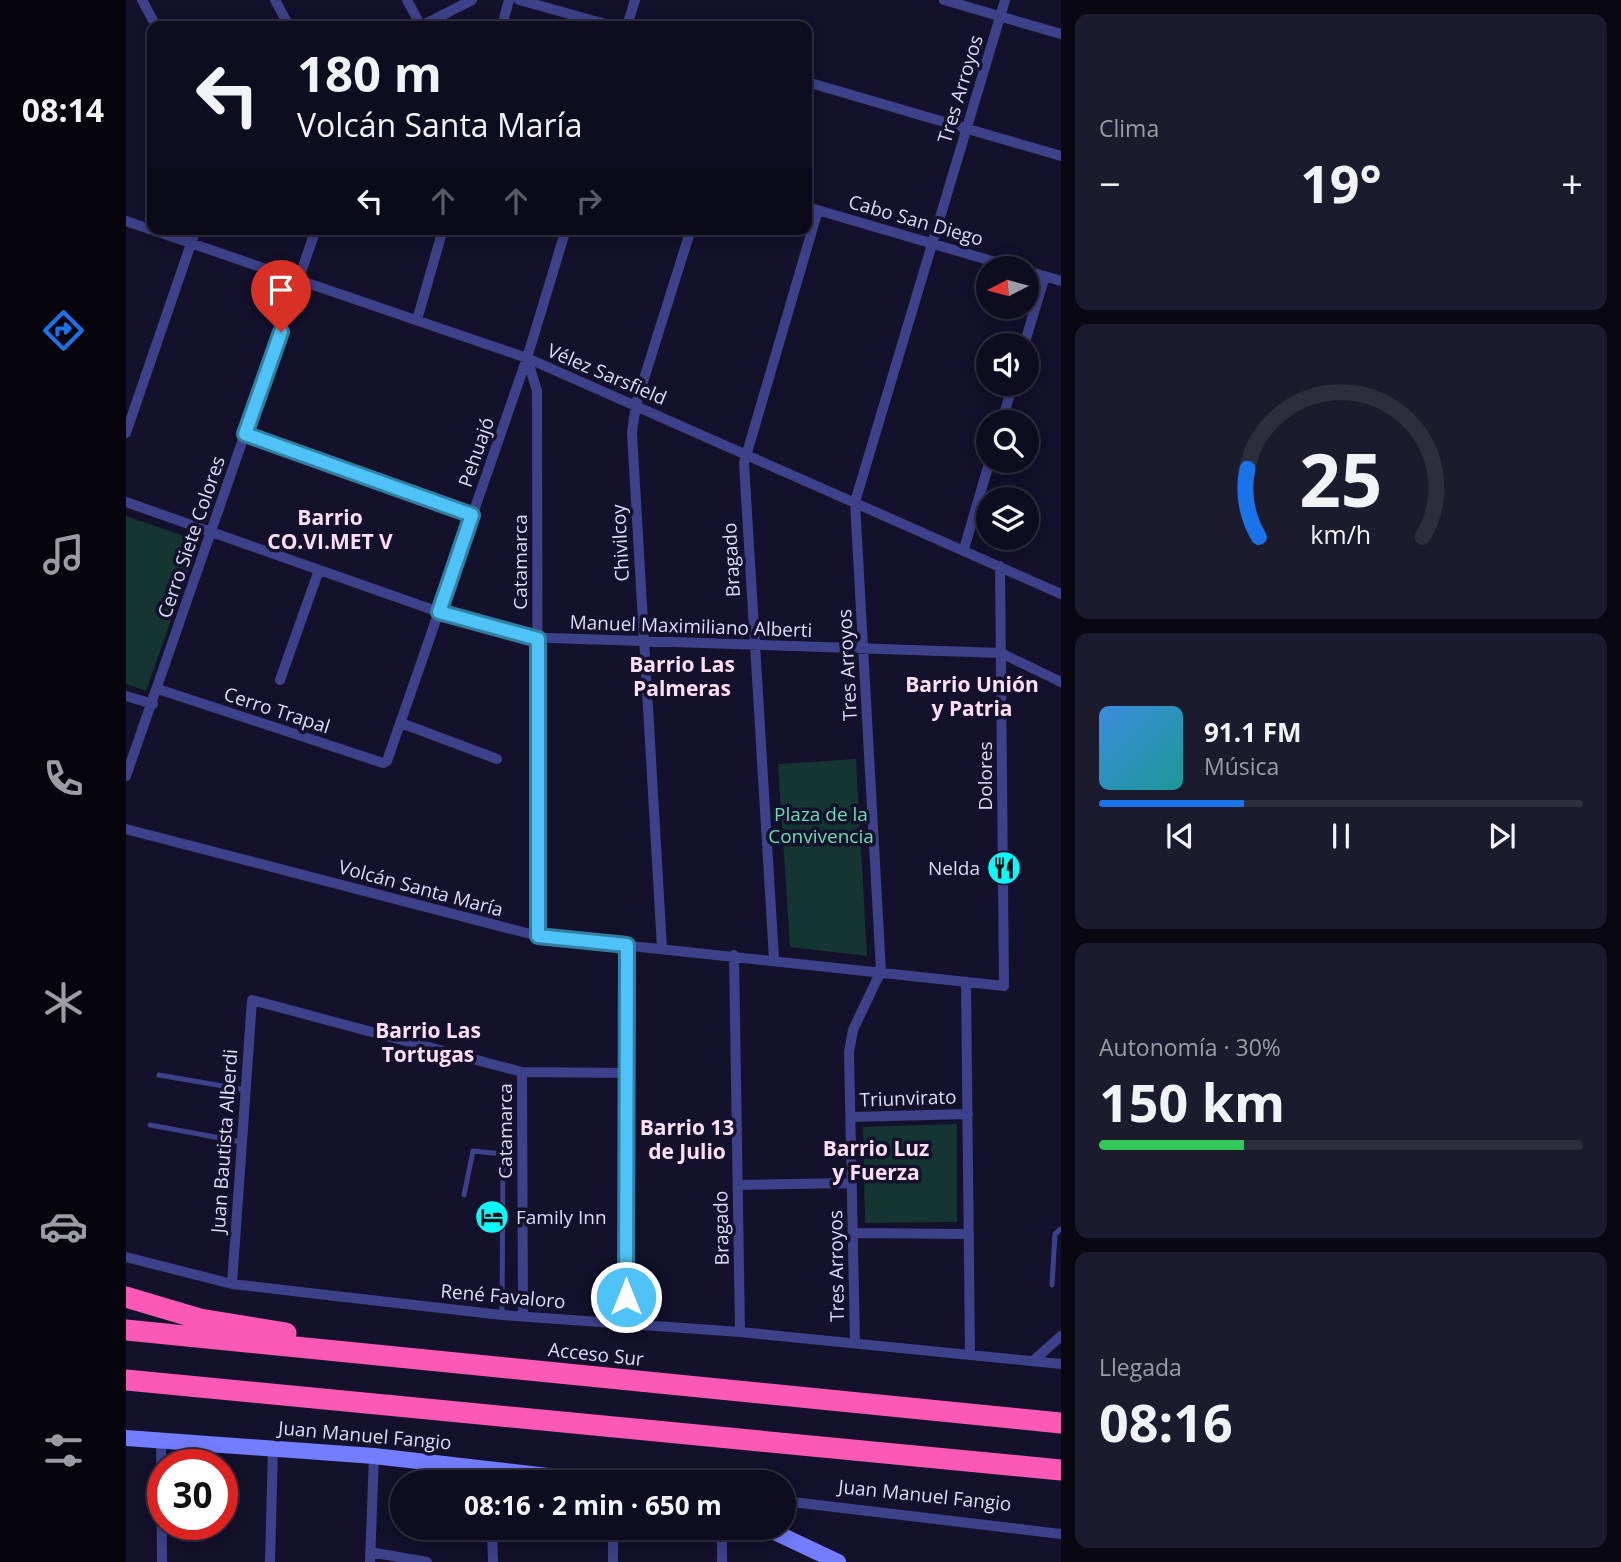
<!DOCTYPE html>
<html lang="es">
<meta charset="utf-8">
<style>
:root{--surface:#0e0d20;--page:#1c1b2d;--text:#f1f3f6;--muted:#9b9ca5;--line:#2e2d3e;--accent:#1a73e8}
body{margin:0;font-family:"Open Sans",sans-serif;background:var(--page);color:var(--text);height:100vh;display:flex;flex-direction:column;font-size:26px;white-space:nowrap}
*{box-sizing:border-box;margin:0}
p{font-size:23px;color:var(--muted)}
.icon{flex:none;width:38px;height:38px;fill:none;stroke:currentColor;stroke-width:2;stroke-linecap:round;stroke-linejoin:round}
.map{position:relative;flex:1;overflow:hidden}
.details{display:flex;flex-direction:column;gap:14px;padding:14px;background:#080712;width:560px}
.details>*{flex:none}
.top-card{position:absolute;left:21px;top:21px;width:665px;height:214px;border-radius:14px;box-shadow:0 4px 18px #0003,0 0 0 2px var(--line);background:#0e0d20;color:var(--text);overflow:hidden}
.needle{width:46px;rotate:264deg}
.controls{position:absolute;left:850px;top:256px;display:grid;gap:14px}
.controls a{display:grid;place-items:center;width:63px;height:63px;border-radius:50%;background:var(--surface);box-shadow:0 4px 18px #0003,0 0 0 2px var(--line);font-size:35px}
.speed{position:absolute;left:21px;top:1449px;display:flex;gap:14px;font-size:35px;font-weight:700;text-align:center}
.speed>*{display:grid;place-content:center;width:91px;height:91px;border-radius:50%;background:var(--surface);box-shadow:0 4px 18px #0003,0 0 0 2px var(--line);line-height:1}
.speed .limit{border:10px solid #d22;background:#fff;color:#111}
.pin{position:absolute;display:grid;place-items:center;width:60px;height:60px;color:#fff;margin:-72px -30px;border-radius:50% 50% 50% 0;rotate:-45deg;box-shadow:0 0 7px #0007}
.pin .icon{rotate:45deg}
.me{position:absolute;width:77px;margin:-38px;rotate:0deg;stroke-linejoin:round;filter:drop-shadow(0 0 5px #0008)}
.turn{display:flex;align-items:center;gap:24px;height:147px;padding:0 35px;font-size:32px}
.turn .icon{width:91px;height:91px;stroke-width:2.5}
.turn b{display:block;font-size:49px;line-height:60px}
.lanes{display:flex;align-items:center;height:66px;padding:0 35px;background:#0003;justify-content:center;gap:35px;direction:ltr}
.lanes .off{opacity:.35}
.big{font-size:52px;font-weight:700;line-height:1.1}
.details .card{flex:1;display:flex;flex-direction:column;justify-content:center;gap:10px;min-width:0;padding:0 24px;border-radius:14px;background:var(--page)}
.details .dial{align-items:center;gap:0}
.dial svg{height:182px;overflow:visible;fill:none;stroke:var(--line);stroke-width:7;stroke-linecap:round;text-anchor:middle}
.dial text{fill:var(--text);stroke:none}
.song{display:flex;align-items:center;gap:21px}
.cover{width:84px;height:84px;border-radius:10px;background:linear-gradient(135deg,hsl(210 70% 55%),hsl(180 70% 35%))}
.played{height:7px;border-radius:4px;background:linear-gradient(90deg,var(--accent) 30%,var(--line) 30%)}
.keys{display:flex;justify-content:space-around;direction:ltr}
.heat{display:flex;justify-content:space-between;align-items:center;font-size:38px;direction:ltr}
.charge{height:10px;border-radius:5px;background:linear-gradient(90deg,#34c759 30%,var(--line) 0)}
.trip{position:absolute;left:264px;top:1470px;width:406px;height:70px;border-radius:35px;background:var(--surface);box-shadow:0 4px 18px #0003,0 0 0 2px var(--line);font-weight:700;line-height:70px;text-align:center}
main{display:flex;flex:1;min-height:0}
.tab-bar{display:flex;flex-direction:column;width:126px;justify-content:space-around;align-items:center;background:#06050d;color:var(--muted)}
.tab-bar .icon{width:49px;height:49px}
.tab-bar .active{color:var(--accent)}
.tab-bar b{font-size:32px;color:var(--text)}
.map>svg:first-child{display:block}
.green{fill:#143531}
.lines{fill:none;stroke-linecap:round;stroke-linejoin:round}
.lane{stroke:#3d4189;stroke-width:5}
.street{stroke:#3d4189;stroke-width:10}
.secondary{stroke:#747dfd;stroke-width:16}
.highway{stroke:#fc59b6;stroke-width:21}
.route-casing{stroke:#337fa1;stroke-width:18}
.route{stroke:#4fc3f7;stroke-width:12}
.labels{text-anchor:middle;stroke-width:7;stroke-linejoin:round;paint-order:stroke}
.street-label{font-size:19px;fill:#dcdcfe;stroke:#13112b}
.park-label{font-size:19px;fill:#67dfb6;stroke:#13112b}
.poi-label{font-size:19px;fill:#dcdcfe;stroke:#13112b;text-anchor:end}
.neighbourhood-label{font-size:21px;font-weight:bold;fill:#fedef5;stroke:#13112b}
</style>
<main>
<nav class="tab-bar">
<b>08:14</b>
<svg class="icon active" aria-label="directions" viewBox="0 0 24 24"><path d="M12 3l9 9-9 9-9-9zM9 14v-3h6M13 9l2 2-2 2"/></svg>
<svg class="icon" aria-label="music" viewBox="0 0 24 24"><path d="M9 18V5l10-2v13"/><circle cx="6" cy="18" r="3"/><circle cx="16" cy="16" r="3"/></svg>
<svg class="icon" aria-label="phone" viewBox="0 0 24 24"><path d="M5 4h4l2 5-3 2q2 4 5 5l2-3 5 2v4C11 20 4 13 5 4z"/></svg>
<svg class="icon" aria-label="climate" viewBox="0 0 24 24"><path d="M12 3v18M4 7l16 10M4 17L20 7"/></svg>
<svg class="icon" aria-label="car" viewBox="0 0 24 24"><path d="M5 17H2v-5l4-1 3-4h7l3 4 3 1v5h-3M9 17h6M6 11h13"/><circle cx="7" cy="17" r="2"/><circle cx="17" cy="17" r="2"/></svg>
<svg class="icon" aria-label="filters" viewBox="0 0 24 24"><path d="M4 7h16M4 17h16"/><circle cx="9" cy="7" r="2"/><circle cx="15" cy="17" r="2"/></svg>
</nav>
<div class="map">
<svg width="935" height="1562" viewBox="0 0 935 1562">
<rect width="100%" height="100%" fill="#13112b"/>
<path class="green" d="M0,516l73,25 -53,150 -20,-7z
M730,759l11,197 -77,-9 -12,-183z
M831,1124v98l-92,1 -2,-96z"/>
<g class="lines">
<path class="lane" d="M33,1075l87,15
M24,1125l92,17
M338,1195l9,-44 30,3 -1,161
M926,1285l3,-51 6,-5"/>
<path class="street" d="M16,0l14,26
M149,0l14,26
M281,0l14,26
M393,0l94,26
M818,0l117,34
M295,26l51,-26
M376,26l7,-26
M501,26l8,-26
M681,82l254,74
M681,207l209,61
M0,221l401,137 534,236
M901,271l34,10
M291,320l26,-91
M898,345l21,-69
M401,358l10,33 1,545
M876,422l11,-39
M0,433l70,-204
M119,434l227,81
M0,502l313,110 81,25 481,16 60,29
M838,549l26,-89
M154,680l39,-110
M32,689l225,74 4,-2 140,-403 39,-129
M0,696l27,8
M275,723l96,36
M0,776l190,-547
M0,829l412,107 466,50 -4,-420
M536,948l-30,-515 4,-29 55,-175
M608,955l6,377
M648,959l-30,-496 74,-253
M840,982l4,373
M396,1072l1,244
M725,1117l117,-3
M612,1185l114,-2
M727,1233l116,1
M0,1257l106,27 86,10 184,21 238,17 321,32
M106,1284l20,-284 270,72 105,1
M500,1323l1,-378
M729,1343l-6,-291 4,-22 28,-59 -26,-469 150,-502
M907,1361l28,-25
M35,1438l1,124
M658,1501l277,33
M366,1528l1,34
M487,1528v34
M596,1528v34
M244,1552l57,10
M144,1562l3,-115
M244,1562l4,-106"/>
<path class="secondary" d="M0,1438l248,18 226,26
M640,1528l72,34"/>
<path class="highway" d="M0,1297l74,22 86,14
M0,1330l935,93
M0,1380l935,90"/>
</g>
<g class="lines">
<g class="route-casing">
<path id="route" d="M155,332l-36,102 227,81 -33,97 99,27v297l89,9 -1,352"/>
</g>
<use href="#route" class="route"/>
</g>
<defs>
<g id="restaurant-disc" transform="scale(1.75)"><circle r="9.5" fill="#0bf9fb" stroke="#13112b"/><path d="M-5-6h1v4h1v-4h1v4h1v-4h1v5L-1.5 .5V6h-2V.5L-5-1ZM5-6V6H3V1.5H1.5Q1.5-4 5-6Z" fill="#111"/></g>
<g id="hotel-disc" transform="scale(1.75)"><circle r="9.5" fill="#0bf9fb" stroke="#13112b"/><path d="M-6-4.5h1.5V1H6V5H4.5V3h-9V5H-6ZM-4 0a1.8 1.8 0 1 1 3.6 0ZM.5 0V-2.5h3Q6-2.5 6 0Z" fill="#111"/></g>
</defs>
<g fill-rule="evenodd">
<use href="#restaurant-disc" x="878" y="868"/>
<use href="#hotel-disc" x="366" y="1217"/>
</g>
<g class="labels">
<g class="street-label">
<text transform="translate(834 89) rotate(-73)" y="7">Tres Arroyos</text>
<text transform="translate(790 220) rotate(16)" y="7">Cabo San Diego</text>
<text transform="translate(481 374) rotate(23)" y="7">Vélez Sarsfield</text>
<text transform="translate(350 452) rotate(-71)" y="7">Pehuajó</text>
<text transform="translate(65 537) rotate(-71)" y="7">Cerro Siete Colores</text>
<text transform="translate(494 543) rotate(-93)" y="7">Chivilcoy</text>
<text transform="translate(605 560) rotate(-93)" y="7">Bragado</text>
<text transform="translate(394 562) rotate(-90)" y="7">Catamarca</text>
<text transform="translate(565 626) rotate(2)" y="7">Manuel Maximiliano Alberti</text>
<text transform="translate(721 665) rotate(-93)" y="7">Tres Arroyos</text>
<text transform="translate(151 710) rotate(18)" y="7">Cerro Trapal</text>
<text transform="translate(859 776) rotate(-90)" y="7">Dolores</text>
<text transform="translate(295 888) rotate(15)" y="7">Volcán Santa María</text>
<text transform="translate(782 1098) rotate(-2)" y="7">Triunvirato</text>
<text transform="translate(379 1131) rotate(-90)" y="7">Catamarca</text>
<text transform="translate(98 1141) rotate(-86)" y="7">Juan Bautista Alberdi</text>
<text transform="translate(595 1228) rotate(-91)" y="7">Bragado</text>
<text transform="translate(710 1266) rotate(-91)" y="7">Tres Arroyos</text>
<text transform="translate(377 1296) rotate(5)" y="7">René Favaloro</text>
<text transform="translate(470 1354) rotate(6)" y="7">Acceso Sur</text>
<text transform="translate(239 1435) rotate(5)" y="7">Juan Manuel Fangio</text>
<text transform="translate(799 1495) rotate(6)" y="7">Juan Manuel Fangio</text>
</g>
<g class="park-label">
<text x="695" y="821">Plaza de la<tspan x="695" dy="22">Convivencia</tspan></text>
</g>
<g class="poi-label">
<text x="854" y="875">Nelda</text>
<text x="390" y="1224" text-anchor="start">Family Inn</text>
</g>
<g class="neighbourhood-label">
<text x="204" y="525">Barrio<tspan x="204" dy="24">CO.VI.MET V</tspan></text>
<text x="556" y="672">Barrio Las<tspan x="556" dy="24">Palmeras</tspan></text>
<text x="846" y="692">Barrio Unión<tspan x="846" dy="24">y Patria</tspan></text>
<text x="302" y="1038">Barrio Las<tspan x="302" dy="24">Tortugas</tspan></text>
<text x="561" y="1135">Barrio 13<tspan x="561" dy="24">de Julio</tspan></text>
<text x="750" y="1156">Barrio Luz<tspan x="750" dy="24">y Fuerza</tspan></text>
</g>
</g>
</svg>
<div class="controls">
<a><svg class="needle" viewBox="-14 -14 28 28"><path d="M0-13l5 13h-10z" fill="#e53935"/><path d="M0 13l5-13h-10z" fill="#9b9ca5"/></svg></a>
<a><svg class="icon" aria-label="sound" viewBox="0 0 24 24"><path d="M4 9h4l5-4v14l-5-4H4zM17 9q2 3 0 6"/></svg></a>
<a><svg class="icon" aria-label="search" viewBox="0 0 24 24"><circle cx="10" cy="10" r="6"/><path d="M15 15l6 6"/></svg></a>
<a><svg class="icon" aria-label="layers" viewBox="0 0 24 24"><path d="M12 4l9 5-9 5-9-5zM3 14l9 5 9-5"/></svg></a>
</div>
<div class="speed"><div class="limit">30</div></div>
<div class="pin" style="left:155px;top:332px;background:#d93025"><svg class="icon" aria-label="arrive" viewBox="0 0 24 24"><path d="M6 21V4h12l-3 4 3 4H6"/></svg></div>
<svg class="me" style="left:500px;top:1297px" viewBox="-20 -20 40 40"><circle r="17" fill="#4fc3f7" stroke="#fff" stroke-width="3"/><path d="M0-11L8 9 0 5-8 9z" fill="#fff"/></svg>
<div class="trip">08:16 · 2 min · 650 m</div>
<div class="top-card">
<div class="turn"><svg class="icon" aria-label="left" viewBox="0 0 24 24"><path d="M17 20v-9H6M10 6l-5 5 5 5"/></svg><div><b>180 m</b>Volcán Santa María</div></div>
<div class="lanes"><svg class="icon" aria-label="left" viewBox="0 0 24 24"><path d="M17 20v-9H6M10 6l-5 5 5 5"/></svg><svg class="icon off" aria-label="ahead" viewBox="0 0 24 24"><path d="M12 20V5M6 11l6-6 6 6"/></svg><svg class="icon off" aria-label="ahead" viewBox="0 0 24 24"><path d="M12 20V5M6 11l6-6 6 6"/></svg><svg class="icon off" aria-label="right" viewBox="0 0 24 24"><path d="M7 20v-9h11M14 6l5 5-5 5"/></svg></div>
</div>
</div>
<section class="details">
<div class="card"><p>Clima</p>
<div class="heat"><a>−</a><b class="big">19°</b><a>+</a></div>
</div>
<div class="card dial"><svg viewBox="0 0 100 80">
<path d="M14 69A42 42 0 1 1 86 69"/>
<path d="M14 69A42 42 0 0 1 9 39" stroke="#1a73e8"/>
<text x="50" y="56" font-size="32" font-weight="700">25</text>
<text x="50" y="72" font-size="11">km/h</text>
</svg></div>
<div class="card">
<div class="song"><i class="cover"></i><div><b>91.1 FM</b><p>Música</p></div></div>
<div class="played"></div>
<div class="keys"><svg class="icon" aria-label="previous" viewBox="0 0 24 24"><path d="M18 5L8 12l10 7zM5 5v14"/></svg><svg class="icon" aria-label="pause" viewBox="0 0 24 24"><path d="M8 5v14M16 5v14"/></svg><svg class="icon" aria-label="next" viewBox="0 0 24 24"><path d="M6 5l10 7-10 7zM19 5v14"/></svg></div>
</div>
<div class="card"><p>Autonomía · 30%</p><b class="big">150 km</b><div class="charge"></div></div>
<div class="card"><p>Llegada</p><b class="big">08:16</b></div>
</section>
</main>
